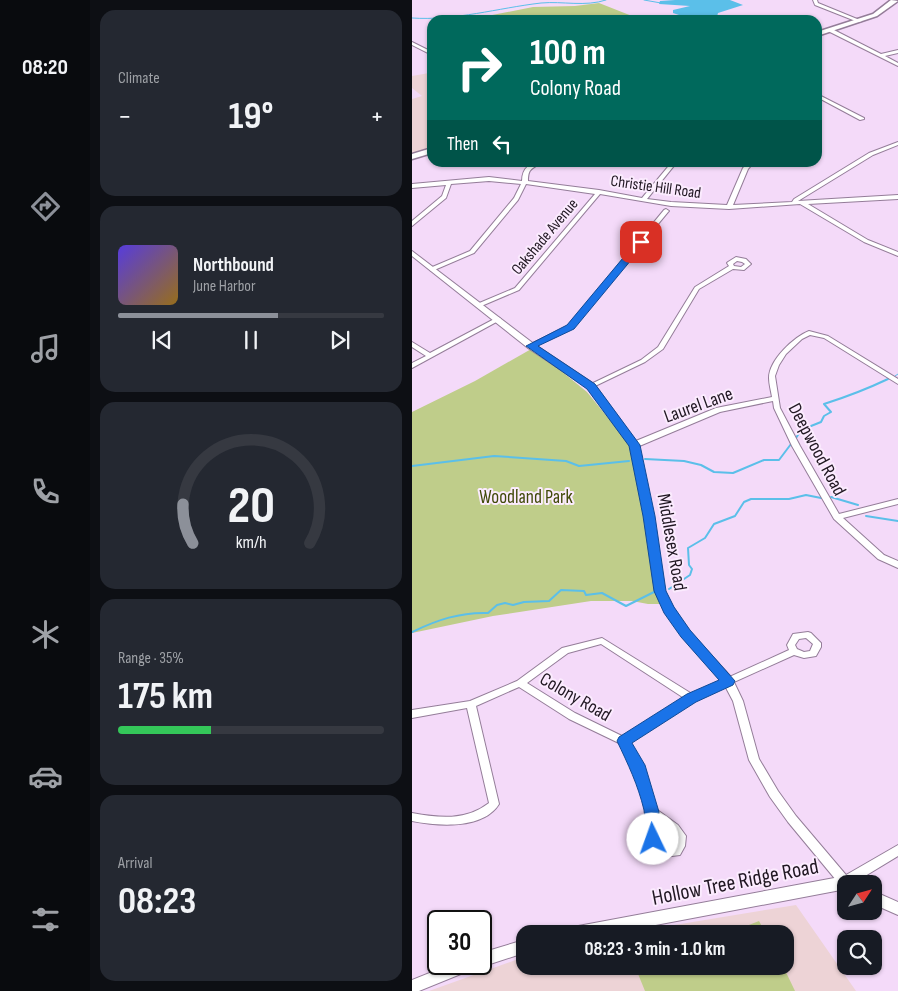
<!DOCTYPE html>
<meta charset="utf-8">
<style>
:root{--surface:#171b24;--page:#242831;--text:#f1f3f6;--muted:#9ea1a6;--line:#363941;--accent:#8c9099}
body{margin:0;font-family:"Sofia Sans Condensed",sans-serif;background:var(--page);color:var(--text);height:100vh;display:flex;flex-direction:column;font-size:19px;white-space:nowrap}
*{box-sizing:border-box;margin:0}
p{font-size:16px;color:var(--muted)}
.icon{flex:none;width:28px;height:28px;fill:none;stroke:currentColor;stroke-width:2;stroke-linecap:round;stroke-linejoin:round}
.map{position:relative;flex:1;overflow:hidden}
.drawer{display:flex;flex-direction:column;gap:10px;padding:10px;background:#0d0f14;width:322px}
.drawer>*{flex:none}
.guide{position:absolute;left:15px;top:15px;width:395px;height:152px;border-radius:15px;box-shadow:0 1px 4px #0004;background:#00695c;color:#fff;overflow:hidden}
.needle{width:32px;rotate:54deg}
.buttons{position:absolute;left:425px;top:875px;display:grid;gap:10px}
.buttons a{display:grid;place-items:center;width:45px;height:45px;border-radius:10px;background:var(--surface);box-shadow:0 1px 4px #0004;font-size:25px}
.speed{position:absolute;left:15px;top:910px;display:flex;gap:10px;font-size:25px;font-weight:700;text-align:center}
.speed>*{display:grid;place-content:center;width:65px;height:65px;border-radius:50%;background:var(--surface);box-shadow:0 1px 4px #0004;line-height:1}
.speed .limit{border:2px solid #111;border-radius:8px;background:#fff;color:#111}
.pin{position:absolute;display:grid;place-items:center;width:42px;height:42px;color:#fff;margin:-21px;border-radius:10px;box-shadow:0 2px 8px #0006}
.me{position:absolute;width:55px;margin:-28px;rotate:357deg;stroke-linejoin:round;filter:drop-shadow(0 0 4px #0008)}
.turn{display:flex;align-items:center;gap:18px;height:105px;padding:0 20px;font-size:22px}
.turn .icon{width:65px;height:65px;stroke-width:2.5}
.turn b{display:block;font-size:35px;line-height:42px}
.then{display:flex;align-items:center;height:48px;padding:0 20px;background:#0003;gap:10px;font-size:19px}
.big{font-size:38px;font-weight:700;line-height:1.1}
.drawer .tile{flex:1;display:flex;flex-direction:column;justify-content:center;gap:8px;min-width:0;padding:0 18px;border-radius:15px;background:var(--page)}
.drawer .dial{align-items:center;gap:0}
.dial svg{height:130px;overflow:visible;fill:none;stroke:var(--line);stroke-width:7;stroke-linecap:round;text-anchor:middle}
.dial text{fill:var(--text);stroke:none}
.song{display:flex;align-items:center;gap:15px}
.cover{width:60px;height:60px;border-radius:8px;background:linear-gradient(135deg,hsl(250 70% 55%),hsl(40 70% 35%))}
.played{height:5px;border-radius:2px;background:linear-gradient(90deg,var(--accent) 60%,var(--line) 60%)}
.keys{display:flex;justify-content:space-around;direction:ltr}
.heat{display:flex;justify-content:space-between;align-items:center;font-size:28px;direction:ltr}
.charge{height:8px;border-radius:4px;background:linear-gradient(90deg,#34c759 35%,var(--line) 0)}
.trip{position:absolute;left:104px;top:925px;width:278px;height:50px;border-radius:15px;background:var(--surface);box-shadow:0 1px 4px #0004;font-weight:700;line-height:50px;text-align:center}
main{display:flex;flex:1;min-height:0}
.menu{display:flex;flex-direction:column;width:90px;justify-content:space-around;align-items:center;background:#090b0e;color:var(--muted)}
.menu .icon{width:35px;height:35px}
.menu .on{color:var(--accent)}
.menu b{font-size:22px;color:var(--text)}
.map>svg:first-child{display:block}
.education{fill:#edd3d6}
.green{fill:#bfcd8a}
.water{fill:#5bbfe9}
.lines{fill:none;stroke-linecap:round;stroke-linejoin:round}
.stream-far1{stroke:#5bbfe9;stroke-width:1}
.stream{stroke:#5bbfe9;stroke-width:2}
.minor-casing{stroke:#947d99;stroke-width:2}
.tertiary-casing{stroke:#947d99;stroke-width:2}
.secondary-casing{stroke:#947d99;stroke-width:2}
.primary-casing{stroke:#947d99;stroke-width:3}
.minor{fill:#fff;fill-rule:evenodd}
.tertiary{fill:#fff;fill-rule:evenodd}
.secondary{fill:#fff;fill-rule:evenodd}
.primary{fill:#fff;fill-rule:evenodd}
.route{fill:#1a73e8;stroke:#114b97}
.labels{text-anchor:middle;stroke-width:4;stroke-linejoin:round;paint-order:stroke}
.far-street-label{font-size:16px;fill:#201722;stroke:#fbebfe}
.street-label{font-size:19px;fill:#201722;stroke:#fbebfe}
.park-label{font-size:19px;fill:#404909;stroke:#fbebfe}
.near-street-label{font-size:22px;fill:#201722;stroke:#fbebfe}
</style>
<main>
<nav class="menu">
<b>08:20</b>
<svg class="icon on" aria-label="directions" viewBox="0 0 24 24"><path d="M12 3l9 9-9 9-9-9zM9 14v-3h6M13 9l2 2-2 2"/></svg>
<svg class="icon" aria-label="music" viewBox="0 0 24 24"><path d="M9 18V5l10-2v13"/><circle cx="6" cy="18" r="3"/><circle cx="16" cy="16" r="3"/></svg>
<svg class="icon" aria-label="phone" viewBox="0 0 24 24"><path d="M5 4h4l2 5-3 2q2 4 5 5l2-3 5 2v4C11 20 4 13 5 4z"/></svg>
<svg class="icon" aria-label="climate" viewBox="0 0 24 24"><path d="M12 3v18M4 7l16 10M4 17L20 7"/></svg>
<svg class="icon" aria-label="car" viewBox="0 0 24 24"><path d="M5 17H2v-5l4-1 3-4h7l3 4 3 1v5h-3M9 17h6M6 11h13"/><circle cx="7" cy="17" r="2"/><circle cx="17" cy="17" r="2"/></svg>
<svg class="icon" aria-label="filters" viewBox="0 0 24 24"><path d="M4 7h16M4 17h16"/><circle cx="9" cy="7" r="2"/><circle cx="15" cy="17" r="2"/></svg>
</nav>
<section class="drawer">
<div class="tile"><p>Climate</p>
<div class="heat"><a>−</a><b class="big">19°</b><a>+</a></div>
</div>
<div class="tile">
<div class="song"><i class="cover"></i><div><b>Northbound</b><p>June Harbor</p></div></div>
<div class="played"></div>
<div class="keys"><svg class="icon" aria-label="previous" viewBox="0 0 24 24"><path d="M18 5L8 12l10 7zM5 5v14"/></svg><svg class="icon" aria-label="pause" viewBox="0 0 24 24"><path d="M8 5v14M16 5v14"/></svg><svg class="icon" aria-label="next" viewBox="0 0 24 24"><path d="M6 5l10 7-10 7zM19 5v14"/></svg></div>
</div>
<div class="tile dial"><svg viewBox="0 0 100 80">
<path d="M14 69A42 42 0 1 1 86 69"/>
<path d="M14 69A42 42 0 0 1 8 45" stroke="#8c9099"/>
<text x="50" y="56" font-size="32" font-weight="700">20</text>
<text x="50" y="72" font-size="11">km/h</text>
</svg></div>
<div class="tile"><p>Range · 35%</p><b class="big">175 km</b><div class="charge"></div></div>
<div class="tile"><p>Arrival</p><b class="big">08:23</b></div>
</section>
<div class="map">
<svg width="486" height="991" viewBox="0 0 486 991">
<rect width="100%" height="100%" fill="#f4daf9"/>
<path class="education" d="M17,73l3,2v72l-20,7v-55l10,-3 -10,-8v-12z
M384,905l60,86h-427l95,-34v9h260v-32h-164z"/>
<path class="green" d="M187,3l33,13 -13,4h-152l66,-13 42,-1z
M121,348l54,44 44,54 34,156 -4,2h-13l-16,-3h-41l-98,15 -81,17v-221l63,-31z
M347,921l7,13h-40z
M232,966h139l12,25h-150l-9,-22z"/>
<path class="water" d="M263,0h55l13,5 -25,8 -2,7h-22l-21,-7v-3l17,-4 -31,-2 1,-3z"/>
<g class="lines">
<path class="stream-far1" d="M232,0l17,3
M0,18c43,3 86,-10 129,-15 22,-2 44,4 65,-3
M483,376l3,-2"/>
<path class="stream" d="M384,438l5,-8 20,-8 3,-6 7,-4 -7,-8c22,-7 43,-15 64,-25
M233,459l39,2 17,4 13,7 19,1 31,-13h15l12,-16
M0,466l82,-10 72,5 13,5 50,-5
M419,497l27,8
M454,516l32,5
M257,589l21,-14 2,-6 -3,-4 -1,-17 17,-10 9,-14 21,-8 9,-14 7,-3h38l17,-4 15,3
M0,632c25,-12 48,-20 76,-19l9,-8 8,-2 8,2 11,-3 25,-1 12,-11 23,1 2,4 16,-2 24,13 28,-14"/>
<g class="minor-casing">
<path id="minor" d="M401,0h4l1,3 44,18 -4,1 -43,-17z
M416,29h4l49,25 17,-4v3l-13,3 13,7v3l-70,-35z
M0,42l20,10v3l-20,-10z
M405,94l47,24v1l-4,1 -43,-23z
M486,142v3l-25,10 -75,46 100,-6v4l-90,5 60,36 30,12v4l-34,-14 -64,-38 -71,5 -58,-3 -71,-12 -81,96 -40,17 -3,-2 1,-1 38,-16 80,-94 -69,-10 -8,16 -44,53 -42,18 -2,-1v-2l40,-17 44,-53 7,-14 -32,-3 -38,3 -5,14 -34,28v-5l30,-25 4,-11 -34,3v-4l77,-7 33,4c0,-13 8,-19 20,-19 -10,7 -14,6 -14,19l71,9 43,8 30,-36h5l-30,37 24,3 56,3 16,-37 6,-6h5l-6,7 -15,36 59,-3 2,-3 75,-46z
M254,209l3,2 -1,1 -96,116 -39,19h-4l-1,-1 1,-1 39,-19 96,-116z
M324,257l10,2 5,5 -7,6 -11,-1 -34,20 -36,60 -18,13 -52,25h-4l-1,-1 1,-1 52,-25 17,-13 37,-60 34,-21 -2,-3 1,-1zM325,261l5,1 3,2 -4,3 -7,-1 -1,-2z
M86,317l3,2 -1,1 -88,48v-5l14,-7 -14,-9v-5l18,11z
M397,331l19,5 70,43v5l-74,-46 -14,-3 -8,4 -16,15 -7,11 -4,11 5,32 20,38 39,68 59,-15v5l-55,14 41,37 14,6v7l-20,-9 -44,-40 -42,-73 -18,-38 -1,-7 -53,11 -83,35h-6l-1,-2 1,-2 85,-35 56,-11c-1,-6 -3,-13 -3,-19 0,-18 25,-41 40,-47z
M396,632l3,1 10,10v4l-5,9 -12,2 -10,-3 -100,45 -65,42 13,23 14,44 22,16 8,11 -1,10 -5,9 -16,2 -8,-4 -4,-4 -6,-13v-12l1,-12 -15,-47 -11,-21 -52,-25 -50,-32 -43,19 23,98c-16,26 -62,22 -87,17v-8c27,5 54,8 77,-10l-22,-95 -55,10v-8l58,-9 47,-20 45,-33 40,-10 90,56 97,-44 -2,-5 6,-11zM394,638l7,6 -3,7 -6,1 -7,-3 -2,-4 4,-6zM189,644l83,54 -60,39 -49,-24 -48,-30 41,-30zM244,820l16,11 4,6 -1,8 -2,3 -8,1c-9,-8 -10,-18 -9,-29z"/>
</g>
<g class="tertiary-casing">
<path id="tertiary" d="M0,251l122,93 60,40 43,59 16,73 12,75 8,16 16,24 43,47 11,23 16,58 19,32 18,25 50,59 52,-30v11l-46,28h-6l-1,3 -4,-1 -53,-64 -18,-25 -21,-37 -16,-59 -9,-17 -41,-47 -17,-25 -11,-21 -10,-75 -15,-71 -42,-57 -60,-40 -116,-92z"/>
</g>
<g class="secondary-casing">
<path id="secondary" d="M433,876l9,4 2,4h-10v5l-238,45h-42l2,-5 5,-2z
M461,891l25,11v13l-25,-11z
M112,940v13l-43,14 -5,-2 5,-1v-11z
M40,964h23l-2,5 -54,22h-7v-11z"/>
</g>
<g class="primary-casing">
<path id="primary" d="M479,0l7,1 -21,15 -60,20v-4l56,-18z
M20,148v5l-20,6v-5z"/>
</g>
<use href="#minor" class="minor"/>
<use href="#tertiary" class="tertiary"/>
<use href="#secondary" class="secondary"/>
<use href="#primary" class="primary"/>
</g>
<path class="route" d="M226,240l8,2 -72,87 -36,17 57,38 45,61 15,71 11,75 8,16 16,23 45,51 -2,4 -37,17 -64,41 13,22 14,47 -2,11 3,16 -2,5 -5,2 -6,-2c-6,-13 -1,-22 -3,-34 -6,-25 -16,-46 -27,-69l2,-4 68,-43 32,-14 -38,-43 -17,-24 -10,-22 -11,-75 -14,-70 -42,-57 -61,-43 41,-21z"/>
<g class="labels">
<g class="far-street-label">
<text transform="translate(244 186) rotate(8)" y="6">Christie Hill Road</text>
<text transform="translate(132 236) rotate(-50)" y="6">Oakshade Avenue</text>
</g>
<g class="street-label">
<text transform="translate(286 404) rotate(-20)" y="7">Laurel Lane</text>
<text transform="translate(406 449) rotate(62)" y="7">Deepwood Road</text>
<text transform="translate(261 542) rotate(80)" y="7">Middlesex Road</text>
<text transform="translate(164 696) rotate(30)" y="7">Colony Road</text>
</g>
<g class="park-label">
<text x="114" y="503">Woodland Park</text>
</g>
<g class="near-street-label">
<text transform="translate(323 881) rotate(-11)" y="8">Hollow Tree Ridge Road</text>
</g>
</g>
</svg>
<div class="buttons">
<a><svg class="needle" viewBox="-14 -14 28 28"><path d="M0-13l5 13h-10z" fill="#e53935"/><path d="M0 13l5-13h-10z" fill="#9ea1a6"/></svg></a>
<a><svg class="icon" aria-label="search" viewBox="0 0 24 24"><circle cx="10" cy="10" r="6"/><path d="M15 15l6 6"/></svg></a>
</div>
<div class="speed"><div class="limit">30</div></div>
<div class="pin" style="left:229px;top:242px;background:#d93025"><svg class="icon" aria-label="arrive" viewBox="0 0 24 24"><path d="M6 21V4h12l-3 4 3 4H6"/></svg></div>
<svg class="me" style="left:241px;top:839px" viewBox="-20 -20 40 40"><circle r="19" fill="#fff"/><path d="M0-13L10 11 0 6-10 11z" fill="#1a73e8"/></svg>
<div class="trip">08:23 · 3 min · 1.0 km</div>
<div class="guide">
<div class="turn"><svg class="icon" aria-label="right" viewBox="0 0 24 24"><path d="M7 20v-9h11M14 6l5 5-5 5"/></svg><div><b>100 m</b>Colony Road</div></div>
<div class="then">Then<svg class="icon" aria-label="left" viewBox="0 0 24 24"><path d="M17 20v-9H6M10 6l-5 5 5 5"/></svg></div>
</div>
</div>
</main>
